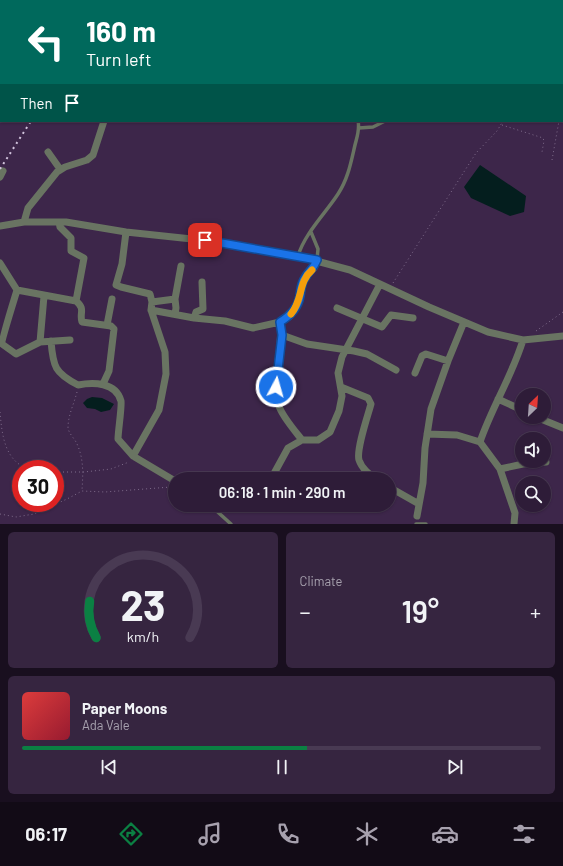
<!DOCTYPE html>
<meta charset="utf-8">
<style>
:root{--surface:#2e1c38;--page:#362540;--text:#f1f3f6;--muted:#a7a1ae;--line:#493a53;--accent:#0b8043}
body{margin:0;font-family:Barlow,sans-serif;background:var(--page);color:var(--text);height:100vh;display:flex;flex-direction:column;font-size:15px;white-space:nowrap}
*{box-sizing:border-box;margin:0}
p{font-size:13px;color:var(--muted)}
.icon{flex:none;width:22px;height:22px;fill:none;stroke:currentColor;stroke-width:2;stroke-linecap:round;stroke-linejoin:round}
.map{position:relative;height:524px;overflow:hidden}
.panel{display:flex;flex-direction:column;gap:8px;padding:8px;background:#190f1f;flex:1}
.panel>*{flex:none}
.hud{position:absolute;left:0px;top:0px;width:563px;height:122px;box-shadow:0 1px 3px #0004,0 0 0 1px var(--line);background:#00695c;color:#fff;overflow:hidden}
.needle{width:26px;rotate:25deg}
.controls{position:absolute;left:515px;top:388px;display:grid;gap:8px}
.controls a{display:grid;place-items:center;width:36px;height:36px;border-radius:50%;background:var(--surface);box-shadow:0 1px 3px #0004,0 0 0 1px var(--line);font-size:20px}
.speed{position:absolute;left:12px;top:460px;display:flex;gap:8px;font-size:20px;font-weight:700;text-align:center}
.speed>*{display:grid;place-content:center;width:52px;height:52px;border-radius:50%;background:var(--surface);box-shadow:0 1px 3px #0004,0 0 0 1px var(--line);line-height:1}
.speed .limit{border:6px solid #d22;background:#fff;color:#111}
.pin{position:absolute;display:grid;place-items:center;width:34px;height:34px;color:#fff;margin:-17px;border-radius:8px;box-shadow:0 2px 6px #0006}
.me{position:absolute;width:44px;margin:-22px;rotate:6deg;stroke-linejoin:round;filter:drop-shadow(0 0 3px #0008)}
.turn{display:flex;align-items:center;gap:14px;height:84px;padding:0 20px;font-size:18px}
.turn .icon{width:52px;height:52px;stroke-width:2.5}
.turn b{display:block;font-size:28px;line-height:34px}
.then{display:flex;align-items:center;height:38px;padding:0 20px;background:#0003;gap:8px;font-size:15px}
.big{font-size:30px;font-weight:600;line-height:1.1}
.panel .widget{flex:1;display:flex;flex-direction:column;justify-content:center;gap:6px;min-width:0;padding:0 14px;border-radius:6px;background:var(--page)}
.panel .dial{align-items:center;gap:0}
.dial svg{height:104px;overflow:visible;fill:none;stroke:var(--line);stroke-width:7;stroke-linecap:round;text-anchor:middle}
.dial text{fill:var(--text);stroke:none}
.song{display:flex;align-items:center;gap:12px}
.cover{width:48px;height:48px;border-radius:6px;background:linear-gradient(135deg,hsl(0 70% 55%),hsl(350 70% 35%))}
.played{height:4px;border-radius:2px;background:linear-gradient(90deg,var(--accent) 55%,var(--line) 55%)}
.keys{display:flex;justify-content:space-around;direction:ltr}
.heat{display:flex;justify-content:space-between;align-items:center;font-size:22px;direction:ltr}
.panel .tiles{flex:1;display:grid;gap:8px;grid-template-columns:1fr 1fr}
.widget:last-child{grid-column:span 2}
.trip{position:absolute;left:168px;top:472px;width:228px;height:40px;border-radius:20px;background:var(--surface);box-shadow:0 1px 3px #0004,0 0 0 1px var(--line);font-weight:600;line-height:40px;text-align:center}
.tabs{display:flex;height:64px;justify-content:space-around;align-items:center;background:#120b16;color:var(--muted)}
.tabs .icon{width:28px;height:28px}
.tabs .on{color:var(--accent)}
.tabs b{font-size:18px;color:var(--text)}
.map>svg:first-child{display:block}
.water{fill:#041e1e}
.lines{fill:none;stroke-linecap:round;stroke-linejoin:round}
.path{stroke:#7f6c8b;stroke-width:1;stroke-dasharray:1 3;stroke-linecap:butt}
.lane{stroke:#697462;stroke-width:3.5}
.street{stroke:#697462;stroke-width:7}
.rail{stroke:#d3c5de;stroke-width:2;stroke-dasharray:2 4;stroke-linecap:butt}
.route-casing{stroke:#114b97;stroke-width:10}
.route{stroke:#1a73e8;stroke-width:7}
.slow{stroke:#f59e0b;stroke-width:7}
</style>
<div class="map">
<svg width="563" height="524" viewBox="0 0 563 524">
<rect width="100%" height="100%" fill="#3d264a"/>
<path class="water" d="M480,165l46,31 -2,16 -14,4 -39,-18 -7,-11z
M92,397l10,1 12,6 -4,6 -9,2 -6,-3 -8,-1 -4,-5 4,-4z"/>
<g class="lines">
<path class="path" d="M360,0l1,1
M288,1v-1
M562,53h1
M562,65l1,6
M562,108l1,-5
M502,125l41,13 1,3 -2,11
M552,160l7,-39
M393,283l83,-130 21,-22 6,-10
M536,331l27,-19
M77,392c-3,12 -9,23 -9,36 1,6 7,11 9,16 7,15 6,31 5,46
M0,412c2,22 4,48 28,57
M55,472h29l27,-3 18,-7
M0,514l16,3 18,-3 33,-15 15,-8 23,1 66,-5"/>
<path class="lane" d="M368,1l2,-1
M490,1v-1
M359,128l14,-1 12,-6
M311,232l7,17 -1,11
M298,256c7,-23 27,-42 40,-62 10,-15 13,-32 17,-49 2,-8 5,-16 3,-24
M210,505l21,19
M416,524h10"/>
<path class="street" d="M6,0v1
M181,1v-1
M48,152l12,17
M0,177l3,-6
M24,222l4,-14 29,-36 8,-5 22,-7 6,-5 11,-34
M59,222l1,5 11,11v13l13,7 -8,43c10,8 3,12 6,21l29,4 3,3 -5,42 -6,13
M0,226l24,-4h42l60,10 94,10 78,14 52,14 79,37 59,25 35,8 40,-4
M0,263l17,27c-2,7 -16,51 -15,54l14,10 24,-12 30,-2
M17,290l59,11
M152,302l23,-3
M337,308l45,19 9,-12 22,3
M151,310l43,8 31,3 28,7 27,-6 9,-5 6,-7 5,-13 4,-19 10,-10 3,-8
M175,314l1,-6 -1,-9 6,-33
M194,318l2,-6 7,-3 -1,-27
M280,322c4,28 -10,56 -1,84 3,10 16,25 23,34
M107,325l5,-26
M282,335l25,9 47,7 13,3 29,16
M51,341c2,26 4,32 27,44 15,-3 38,-3 43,16 1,5 -3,31 -3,38l15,17 26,-46 7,-36 -1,-22 -14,-42 1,-8 -2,-8 -29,-7 -5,-2 6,-21 4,-32
M40,342l4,-46
M415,373l7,-17 4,-2 22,7
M341,387l27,11 3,6c-3,11 -15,46 -12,56 3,9 10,14 17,19
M498,399l24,11
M536,417l27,11
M427,434l30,1 23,7 20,27 15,44 -1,11
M480,442c12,-35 32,-66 43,-102
M133,456l42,25
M500,469l23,-5 23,-2
M271,479l17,-31 14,-8h16l12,-8 9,-21 3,-15 -4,-23 4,-16 38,-73
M389,487l30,17
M417,516l6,-33 2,-35 6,-39 17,-48 16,-39"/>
<path class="rail" d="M98,1v-1
M0,169l31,-48"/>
</g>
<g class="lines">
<g class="route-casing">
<path id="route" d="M205,240l112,20c-4,10 -8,10 -12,18 -4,5 -4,11 -5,18 -2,12 -10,20 -20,26l2,13 -6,52"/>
</g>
<use href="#route" class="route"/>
<path class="slow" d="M291,314c12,-14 7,-32 21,-44"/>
</g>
</svg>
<div class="controls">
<a><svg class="needle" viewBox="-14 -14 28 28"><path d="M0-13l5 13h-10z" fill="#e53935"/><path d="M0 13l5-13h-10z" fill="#a7a1ae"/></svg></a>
<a><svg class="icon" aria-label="sound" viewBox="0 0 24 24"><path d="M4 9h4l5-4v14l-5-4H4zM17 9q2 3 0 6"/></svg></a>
<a><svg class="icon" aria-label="search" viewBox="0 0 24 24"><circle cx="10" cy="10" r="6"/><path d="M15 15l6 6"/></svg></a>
</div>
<div class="speed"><div class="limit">30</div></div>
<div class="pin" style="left:205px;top:240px;background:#d93025"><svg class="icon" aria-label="arrive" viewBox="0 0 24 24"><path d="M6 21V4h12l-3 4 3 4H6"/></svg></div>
<svg class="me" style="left:276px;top:387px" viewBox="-20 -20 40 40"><circle r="17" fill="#1a73e8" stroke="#fff" stroke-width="3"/><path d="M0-11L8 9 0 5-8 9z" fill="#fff"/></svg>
<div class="trip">06:18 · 1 min · 290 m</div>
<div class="hud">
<div class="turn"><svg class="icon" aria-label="left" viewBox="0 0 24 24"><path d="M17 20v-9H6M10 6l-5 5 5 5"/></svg><div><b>160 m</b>Turn left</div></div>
<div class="then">Then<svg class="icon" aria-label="arrive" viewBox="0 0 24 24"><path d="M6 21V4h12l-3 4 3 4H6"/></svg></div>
</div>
</div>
<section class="panel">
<div class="tiles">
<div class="widget dial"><svg viewBox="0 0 100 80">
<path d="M14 69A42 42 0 1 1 86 69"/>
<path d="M14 69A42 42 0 0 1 9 41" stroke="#0b8043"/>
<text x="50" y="56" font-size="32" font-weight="700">23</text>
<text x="50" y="72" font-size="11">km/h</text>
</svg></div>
<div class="widget"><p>Climate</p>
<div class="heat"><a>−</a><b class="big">19°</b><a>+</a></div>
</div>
<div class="widget">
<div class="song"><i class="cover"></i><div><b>Paper Moons</b><p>Ada Vale</p></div></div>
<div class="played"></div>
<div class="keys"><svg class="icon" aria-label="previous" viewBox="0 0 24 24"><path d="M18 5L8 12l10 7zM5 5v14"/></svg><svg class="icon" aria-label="pause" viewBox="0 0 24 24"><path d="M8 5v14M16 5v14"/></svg><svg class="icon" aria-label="next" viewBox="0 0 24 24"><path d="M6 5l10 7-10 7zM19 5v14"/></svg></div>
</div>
</div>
</section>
<nav class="tabs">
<b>06:17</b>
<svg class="icon on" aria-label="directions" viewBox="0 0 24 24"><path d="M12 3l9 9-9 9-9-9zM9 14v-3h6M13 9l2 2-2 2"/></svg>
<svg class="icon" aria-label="music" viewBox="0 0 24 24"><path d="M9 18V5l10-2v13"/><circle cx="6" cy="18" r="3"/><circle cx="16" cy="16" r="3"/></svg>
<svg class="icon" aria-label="phone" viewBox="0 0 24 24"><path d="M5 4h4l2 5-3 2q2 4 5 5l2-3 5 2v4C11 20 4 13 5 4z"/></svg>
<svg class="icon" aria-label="climate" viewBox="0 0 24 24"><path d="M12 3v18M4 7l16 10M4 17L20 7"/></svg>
<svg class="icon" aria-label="car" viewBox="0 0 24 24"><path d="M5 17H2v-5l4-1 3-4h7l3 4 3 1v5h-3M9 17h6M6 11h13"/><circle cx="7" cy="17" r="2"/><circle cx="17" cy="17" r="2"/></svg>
<svg class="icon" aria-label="filters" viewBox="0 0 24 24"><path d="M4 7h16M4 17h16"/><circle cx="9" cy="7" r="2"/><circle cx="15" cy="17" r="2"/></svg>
</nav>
